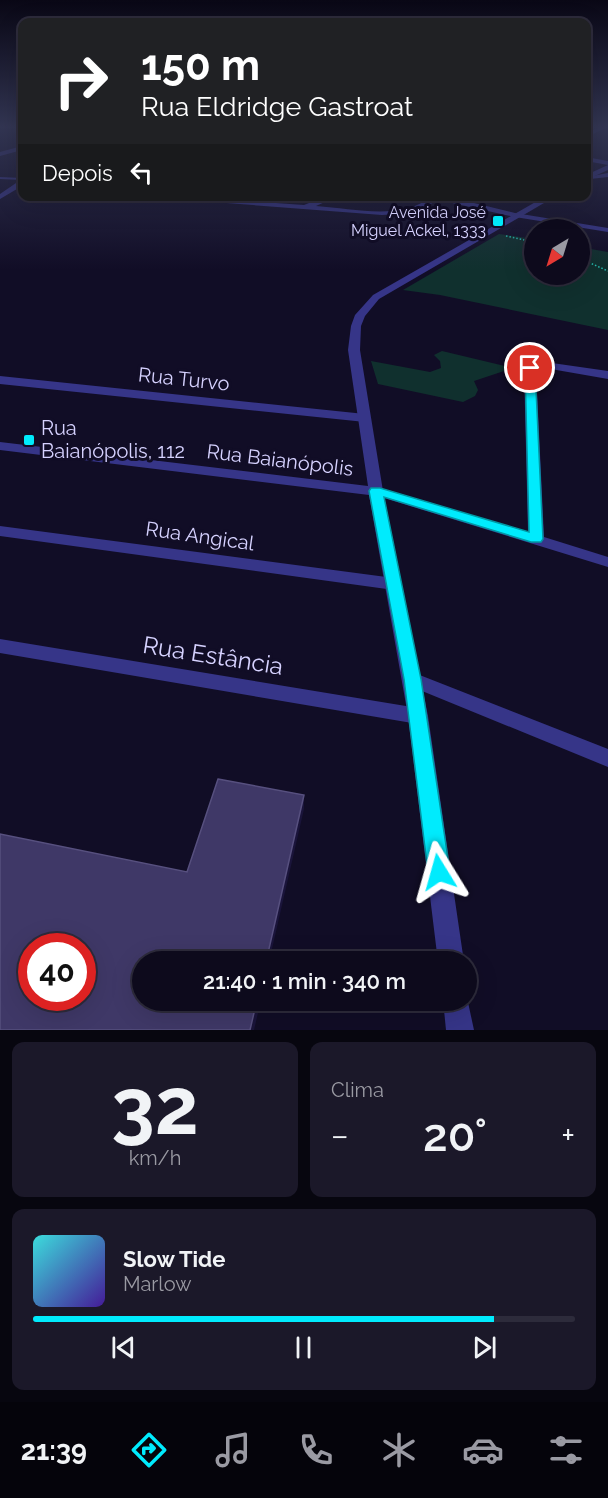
<!DOCTYPE html>
<html lang="pt">
<meta charset="utf-8">
<style>
:root{--surface:#0d0a1c;--page:#1b1829;--text:#f1f3f6;--muted:#9a9aa3;--line:#2d2b3b;--accent:#00ebfd}
body{margin:0;font-family:Raleway,sans-serif;background:var(--page);color:var(--text);height:100vh;display:flex;flex-direction:column;font-size:22px;white-space:nowrap}
*{box-sizing:border-box;margin:0}
p{font-size:20px;color:var(--muted)}
.icon{flex:none;width:33px;height:33px;fill:none;stroke:currentColor;stroke-width:2;stroke-linecap:round;stroke-linejoin:round}
.map{position:relative;height:1030px;overflow:hidden}
.side{display:flex;flex-direction:column;gap:12px;padding:12px;background:#07060f;flex:1}
.side>*{flex:none}
.top-card{position:absolute;left:18px;top:18px;width:573px;height:183px;border-radius:12px;box-shadow:0 6px 24px #0002,0 0 0 2px var(--line);background:#202124;color:#fff;overflow:hidden}
.needle{width:39px;rotate:218deg}
.buttons{position:absolute;left:524px;top:219px;display:grid;gap:12px}
.buttons a{display:grid;place-items:center;width:66px;height:66px;border-radius:50%;background:var(--surface);box-shadow:0 6px 24px #0002,0 0 0 2px var(--line);font-size:30px}
.speed{position:absolute;left:18px;top:933px;display:flex;gap:12px;font-size:30px;font-weight:700;text-align:center}
.speed>*{display:grid;place-content:center;width:78px;height:78px;border-radius:50%;background:var(--surface);box-shadow:0 6px 24px #0002,0 0 0 2px var(--line);line-height:1}
.speed .limit{border:9px solid #d22;background:#fff;color:#111}
.pin{position:absolute;display:grid;place-items:center;width:51px;height:51px;color:#fff;margin:-26px;border:3px solid #fff;border-radius:50%;box-shadow:0 2px 6px #0007}
.me{position:absolute;width:66px;margin:-33px;rotate:352deg;stroke-linejoin:round;filter:drop-shadow(0 0 4px #0008)}
.turn{display:flex;align-items:center;gap:21px;height:126px;padding:0 24px;font-size:27px}
.turn .icon{width:78px;height:78px;stroke-width:2.5}
.turn b{display:block;font-size:42px;line-height:51px}
.then{display:flex;align-items:center;height:57px;padding:0 24px;background:#0003;gap:12px;font-size:22px}
.big{font-size:45px;font-weight:600;line-height:1.1}
.side .tile{flex:1;display:flex;flex-direction:column;justify-content:center;gap:9px;min-width:0;padding:0 21px;border-radius:12px;background:var(--page)}
.side .dial{align-items:center;gap:0}
.dial b{font-size:78px;line-height:1}
.song{display:flex;align-items:center;gap:18px}
.cover{width:72px;height:72px;border-radius:9px;background:linear-gradient(135deg,hsl(180 70% 55%),hsl(260 70% 35%))}
.played{height:6px;border-radius:3px;background:linear-gradient(90deg,var(--accent) 85%,var(--line) 85%)}
.keys{display:flex;justify-content:space-around;direction:ltr}
.heat{display:flex;justify-content:space-between;align-items:center;font-size:33px;direction:ltr}
.side .tiles{flex:1;display:grid;gap:12px;grid-template-columns:1fr 1fr}
.tile:last-child{grid-column:span 2}
.trip{position:absolute;left:132px;top:951px;width:345px;height:60px;border-radius:30px;background:var(--surface);box-shadow:0 6px 24px #0002,0 0 0 2px var(--line);font-weight:600;line-height:60px;text-align:center}
.tabs{display:flex;height:96px;justify-content:space-around;align-items:center;background:#05040b;color:var(--muted)}
.tabs .icon{width:42px;height:42px}
.tabs .selected{color:var(--accent)}
.tabs b{font-size:27px;color:var(--text)}
.map>svg:first-child{display:block}
.green{fill:#10302e}
.lines{fill:none;stroke-linecap:round;stroke-linejoin:round}
.path{stroke:#26beb1;stroke-width:1.5;stroke-dasharray:1.5 2;stroke-linecap:butt}
.service{fill:#363588;fill-rule:evenodd}
.minor{fill:#363588;fill-rule:evenodd}
.tertiary{fill:#363588;fill-rule:evenodd}
.shaded-wall{fill:#1a143a}
.building{fill:#3f3867;stroke:#57507f;stroke-width:1.5;fill-rule:evenodd}
.route{fill:#00ebfd;stroke:#0099a4;stroke-width:1.5}
.poi-dot{fill:#00ebfd;stroke:#110d26;stroke-width:2}
.labels{text-anchor:middle;stroke-width:6;stroke-linejoin:round;paint-order:stroke}
.far-poi-label{font-size:16px;fill:#d6d2ff;stroke:#110d26;text-anchor:end}
.street-label{font-size:20px;fill:#d6d2ff;stroke:#110d26}
.poi-label{font-size:20px;fill:#d6d2ff;stroke:#110d26;text-anchor:start}
.near-street-label{font-size:24px;fill:#d6d2ff;stroke:#110d26}
</style>
<div class="map">
<svg width="608" height="1030" viewBox="0 0 608 1030">
<rect width="100%" height="100%" fill="#110d26"/>
<path class="green" d="M499,234l35,5v35h45v-27l29,5v78l-168,-35 -37,-5z
M442,351l71,17 -39,13 4,9 -3,6 -12,6 -85,-18 -7,-23 59,11 11,-4 -1,-7 -6,-6z"/>
<g class="lines">
<path class="path" d="M506,236l28,6
M579,258l29,13"/>
<path class="service" d="M0,177l22,1v2l-22,-1z"/>
<path class="minor" d="M602,126l6,1 -22,10v-4z
M22,146v4l-22,6v-4z
M586,157l22,4v4l-22,-4z
M608,173v4l-18,2 -3,-2z
M19,181h3v5l-22,13v-5z
M135,196h42l127,9 23,-9h11l-22,10c29,2 61,9 89,3 15,-3 25,-13 40,-13l70,17 93,15v4l-93,-15 -76,-17 -28,13 -29,2z
M545,362l63,9v8l-63,-11 -9,2 8,167 64,20v10l-237,-73 -2,-3 2,-3 5,-1 152,45 -4,-164 2,-2z
M0,376l365,38 6,4 -6,4 -365,-38z
M0,526l394,52 6,2 2,4 -2,4 -6,2 -394,-54z
M0,639l418,69 7,2 3,6 -3,6 -7,2 -418,-71z
M412,672l196,77v18l-203,-83 -2,-5 2,-5z"/>
<path class="tertiary" d="M608,165v5l-22,10v-5z
M546,196h10l-177,103 -14,17 -4,10 -1,24 23,141 45,225 36,246h-26l-30,-246 -39,-221 -369,-45v-8l368,44 -20,-136 3,-24 4,-11 18,-20z
M466,993l8,37h-28l-3,-30h23z"/>
</g>
<path class="shaded-wall" d="M304,795v14l-35,153h-3z
M257,1000h4l-7,30h-4z"/>
<path class="building" d="M218,779l86,16 -38,167h-124v38h115l-7,30h-250v-196l187,38zM32,946h50v52h-50z"/>
<linearGradient id="sky" x2="0" y2="1"><stop stop-color="#090715"/><stop offset="0.47" stop-color="#323552"/><stop offset="1" stop-color="#323552" stop-opacity="0"/></linearGradient>
<rect width="608" height="270" fill="url(#sky)"/>
<path class="route" d="M530,365l5,3 8,171 -2,3h-10l-147,-45 37,182 29,193 -3,7 -8,3 -8,-3 -3,-7 -24,-193 -35,-188 2,-3h9l149,44 -4,-164z"/>
<g class="poi-dot">
<rect x="492" y="215" width="12" height="12" rx="3"/>
<rect x="23" y="434" width="12" height="12" rx="3"/>
</g>
<g class="labels">
<g class="far-poi-label">
<text x="486" y="218">Avenida José<tspan x="486" dy="18">Miguel Ackel, 1333</tspan></text>
</g>
<g class="street-label">
<text transform="translate(184 379) rotate(6)" y="7">Rua Turvo</text>
<text transform="translate(280 460) rotate(7)" y="7">Rua Baianópolis</text>
<text transform="translate(200 536) rotate(8)" y="7">Rua Angical</text>
</g>
<g class="poi-label">
<text x="41" y="435">Rua<tspan x="41" dy="23">Baianópolis, 112</tspan></text>
</g>
<g class="near-street-label">
<text transform="translate(213 656) rotate(9)" y="8">Rua Estância</text>
</g>
</g>
</svg>
<div class="buttons">
<a><svg class="needle" viewBox="-14 -14 28 28"><path d="M0-13l5 13h-10z" fill="#e53935"/><path d="M0 13l5-13h-10z" fill="#9a9aa3"/></svg></a>
</div>
<div class="speed"><div class="limit">40</div></div>
<div class="pin" style="left:530px;top:368px;background:#d93025"><svg class="icon" aria-label="arrive" viewBox="0 0 24 24"><path d="M6 21V4h12l-3 4 3 4H6"/></svg></div>
<svg class="me" style="left:439px;top:872px" viewBox="-20 -20 40 40"><path d="M0-17L14 15 0 8-14 15z" fill="#00ebfd" stroke="#fff" stroke-width="4"/></svg>
<div class="trip">21:40 · 1 min · 340 m</div>
<div class="top-card">
<div class="turn"><svg class="icon" aria-label="right" viewBox="0 0 24 24"><path d="M7 20v-9h11M14 6l5 5-5 5"/></svg><div><b>150 m</b>Rua Eldridge Gastroat</div></div>
<div class="then">Depois<svg class="icon" aria-label="left" viewBox="0 0 24 24"><path d="M17 20v-9H6M10 6l-5 5 5 5"/></svg></div>
</div>
</div>
<section class="side">
<div class="tiles">
<div class="tile dial"><b>32</b><p>km/h</p></div>
<div class="tile"><p>Clima</p>
<div class="heat"><a>−</a><b class="big">20°</b><a>+</a></div>
</div>
<div class="tile">
<div class="song"><i class="cover"></i><div><b>Slow Tide</b><p>Marlow</p></div></div>
<div class="played"></div>
<div class="keys"><svg class="icon" aria-label="previous" viewBox="0 0 24 24"><path d="M18 5L8 12l10 7zM5 5v14"/></svg><svg class="icon" aria-label="pause" viewBox="0 0 24 24"><path d="M8 5v14M16 5v14"/></svg><svg class="icon" aria-label="next" viewBox="0 0 24 24"><path d="M6 5l10 7-10 7zM19 5v14"/></svg></div>
</div>
</div>
</section>
<nav class="tabs">
<b>21:39</b>
<svg class="icon selected" aria-label="directions" viewBox="0 0 24 24"><path d="M12 3l9 9-9 9-9-9zM9 14v-3h6M13 9l2 2-2 2"/></svg>
<svg class="icon" aria-label="music" viewBox="0 0 24 24"><path d="M9 18V5l10-2v13"/><circle cx="6" cy="18" r="3"/><circle cx="16" cy="16" r="3"/></svg>
<svg class="icon" aria-label="phone" viewBox="0 0 24 24"><path d="M5 4h4l2 5-3 2q2 4 5 5l2-3 5 2v4C11 20 4 13 5 4z"/></svg>
<svg class="icon" aria-label="climate" viewBox="0 0 24 24"><path d="M12 3v18M4 7l16 10M4 17L20 7"/></svg>
<svg class="icon" aria-label="car" viewBox="0 0 24 24"><path d="M5 17H2v-5l4-1 3-4h7l3 4 3 1v5h-3M9 17h6M6 11h13"/><circle cx="7" cy="17" r="2"/><circle cx="17" cy="17" r="2"/></svg>
<svg class="icon" aria-label="filters" viewBox="0 0 24 24"><path d="M4 7h16M4 17h16"/><circle cx="9" cy="7" r="2"/><circle cx="15" cy="17" r="2"/></svg>
</nav>
